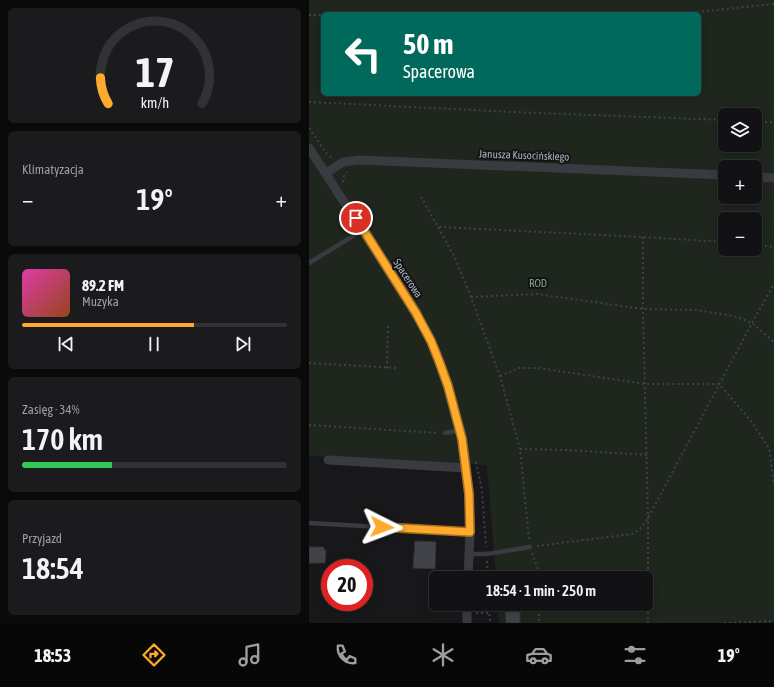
<!DOCTYPE html>
<html lang="pl">
<meta charset="utf-8">
<style>
:root{--surface:#121214;--page:#1b1b1d;--text:#f1f3f6;--muted:#9c9ea0;--line:#313234;--accent:#feab2d}
body{margin:0;font-family:"Asap Condensed",sans-serif;background:var(--page);color:var(--text);height:100vh;display:flex;flex-direction:column;font-size:15px;white-space:nowrap}
*{box-sizing:border-box;margin:0}
p{font-size:13px;color:var(--muted)}
.icon{flex:none;width:22px;height:22px;fill:none;stroke:currentColor;stroke-width:2;stroke-linecap:round;stroke-linejoin:round}
.map{position:relative;flex:1;overflow:hidden}
.drawer{display:flex;flex-direction:column;gap:8px;padding:8px;background:#0a0a0b;width:309px}
.drawer>*{flex:none}
.guide{position:absolute;left:12px;top:12px;width:380px;height:84px;border-radius:6px;box-shadow:0 2px 10px #0003,0 0 0 1px var(--line);background:#00695c;color:#fff;overflow:hidden}
.controls{position:absolute;left:409px;top:108px;display:grid;gap:8px}
.controls a{display:grid;place-items:center;width:44px;height:44px;border-radius:6px;background:var(--surface);box-shadow:0 2px 10px #0003,0 0 0 1px var(--line);font-size:20px}
.speed{position:absolute;left:12px;top:559px;display:flex;gap:8px;font-size:20px;font-weight:700;text-align:center}
.speed>*{display:grid;place-content:center;width:52px;height:52px;border-radius:50%;background:var(--surface);box-shadow:0 2px 10px #0003,0 0 0 1px var(--line);line-height:1}
.speed .limit{border:6px solid #d22;background:#fff;color:#111}
.pin{position:absolute;display:grid;place-items:center;width:34px;height:34px;color:#fff;margin:-17px;border:2px solid #fff;border-radius:50%;box-shadow:0 1px 4px #0007}
.me{position:absolute;width:44px;margin:-22px;rotate:93deg;stroke-linejoin:round;filter:drop-shadow(0 0 3px #0008)}
.turn{display:flex;align-items:center;gap:14px;height:84px;padding:0 16px;font-size:18px}
.turn .icon{width:52px;height:52px;stroke-width:2.5}
.turn b{display:block;font-size:28px;line-height:34px}
.big{font-size:30px;font-weight:600;line-height:1.1}
.drawer .widget{flex:1;display:flex;flex-direction:column;justify-content:center;gap:6px;min-width:0;padding:0 14px;border-radius:6px;background:var(--page)}
.drawer .dial{align-items:center;gap:0}
.dial svg{height:104px;overflow:visible;fill:none;stroke:var(--line);stroke-width:7;stroke-linecap:round;text-anchor:middle}
.dial text{fill:var(--text);stroke:none}
.song{display:flex;align-items:center;gap:12px}
.cover{width:48px;height:48px;border-radius:6px;background:linear-gradient(135deg,hsl(320 70% 55%),hsl(20 70% 35%))}
.played{height:4px;border-radius:2px;background:linear-gradient(90deg,var(--accent) 65%,var(--line) 65%)}
.keys{display:flex;justify-content:space-around;direction:ltr}
.heat{display:flex;justify-content:space-between;align-items:center;font-size:22px;direction:ltr}
.charge{height:6px;border-radius:3px;background:linear-gradient(90deg,#34c759 34%,var(--line) 0)}
.trip{position:absolute;left:120px;top:571px;width:224px;height:40px;border-radius:6px;background:var(--surface);box-shadow:0 2px 10px #0003,0 0 0 1px var(--line);font-weight:600;line-height:40px;text-align:center}
.tab-bar{display:flex;height:64px;justify-content:space-around;align-items:center;background:#070708;color:var(--muted)}
.tab-bar .icon{width:28px;height:28px}
.tab-bar .on{color:var(--accent)}
.tab-bar b{font-size:18px;color:var(--text)}
main{display:flex;flex:1;min-height:0}
.map>svg:first-child{display:block}
.green{fill:#1e261e;fill-rule:evenodd}
.building{fill:#424348;stroke:#323237}
.lines{fill:none;stroke-linecap:round;stroke-linejoin:round}
.path{stroke:#3f4247;stroke-width:2;stroke-dasharray:2 3;stroke-linecap:butt}
.service{stroke:#393b40;stroke-width:4.5}
.minor{stroke:#393b40;stroke-width:9}
.route-casing{stroke:#a56f1d;stroke-width:10}
.route{stroke:#feab2d;stroke-width:7}
.labels{text-anchor:middle;stroke-width:4;stroke-linejoin:round;paint-order:stroke}
.street-label{font-size:11px;fill:#aab0bb;stroke:#131316}
.park-label{font-size:11px;fill:#80a780;stroke:#131316}
</style>
<main>
<section class="drawer">
<div class="widget dial"><svg viewBox="0 0 100 80">
<path d="M14 69A42 42 0 1 1 86 69"/>
<path d="M14 69A42 42 0 0 1 8 49" stroke="#feab2d"/>
<text x="50" y="56" font-size="32" font-weight="700">17</text>
<text x="50" y="72" font-size="11">km/h</text>
</svg></div>
<div class="widget"><p>Klimatyzacja</p>
<div class="heat"><a>−</a><b class="big">19°</b><a>+</a></div>
</div>
<div class="widget">
<div class="song"><i class="cover"></i><div><b>89.2 FM</b><p>Muzyka</p></div></div>
<div class="played"></div>
<div class="keys"><svg class="icon" aria-label="previous" viewBox="0 0 24 24"><path d="M18 5L8 12l10 7zM5 5v14"/></svg><svg class="icon" aria-label="pause" viewBox="0 0 24 24"><path d="M8 5v14M16 5v14"/></svg><svg class="icon" aria-label="next" viewBox="0 0 24 24"><path d="M6 5l10 7-10 7zM19 5v14"/></svg></div>
</div>
<div class="widget"><p>Zasięg · 34%</p><b class="big">170 km</b><div class="charge"></div></div>
<div class="widget"><p>Przyjazd</p><b class="big">18:54</b></div>
</section>
<div class="map">
<svg width="465" height="623" viewBox="0 0 465 623">
<rect width="100%" height="100%" fill="#18181b"/>
<path class="green" d="M0,0h465v623h-275l-1,-19h148v-26h-150l-9,-113 -178,-9zM14,14h376v80h-376zM416,115h30v30h-30zM416,167h30v30h-30zM416,219h30v30h-30z"/>
<path class="building" d="M106,541l21,1 -1,27 -22,-1z
M0,547h15v3h2l-1,13h-16z
M211,610v13h-14l-1,-12z"/>
<g class="lines">
<path class="path" d="M368,14l97,-10
M0,15h14
M0,102l204,10 212,8
M446,122h19
M0,128l18,26 5,4
M34,182l1,-6 3,-4
M112,197l17,30 17,31 16,39 29,79 20,73 9,90
M130,227l204,10 82,5
M334,237v72l5,209v105
M446,245l19,2
M162,297l66,-3 106,15 53,1 38,6 18,7 22,19
M0,363l87,5
M78,368l1,-42
M191,376l19,-8h20l106,16h74l32,37 18,27 5,37
M0,425l129,8
M211,449l47,1 80,5
M167,462l6,28 4,57
M228,546l95,-12 8,-5 8,-11 104,-195 22,-39
M223,553l7,19v6
M178,561l1,17
M180,604l1,19
M230,604v19
M167,613h13
M415,623l50,-2"/>
<path class="service" d="M0,263l54,-33
M136,433l15,-3
M0,523l161,9
M160,554h18l43,-7"/>
<path class="minor" d="M0,148l107,165 15,28 8,20 9,25 14,53 7,55 1,38 -2,46
M17,173l17,-11 16,-2 366,15
M446,177l19,1
M19,460l138,8
M158,623v-19"/>
</g>
<g class="lines">
<g class="route-casing">
<path id="route" d="M47,218l60,95 15,28 8,20 9,25 14,53 7,55 1,38 -88,-5"/>
</g>
<use href="#route" class="route"/>
</g>
<g class="labels">
<g class="street-label">
<text transform="translate(215 155) rotate(2)" y="4">Janusza Kusocińskiego</text>
<text transform="translate(99 278) rotate(57)" y="4">Spacerowa</text>
</g>
<g class="park-label">
<text x="229" y="287">ROD</text>
</g>
</g>
</svg>
<div class="controls">
<a><svg class="icon" aria-label="layers" viewBox="0 0 24 24"><path d="M12 4l9 5-9 5-9-5zM3 14l9 5 9-5"/></svg></a>
<a>+</a>
<a>−</a>
</div>
<div class="speed"><div class="limit">20</div></div>
<div class="pin" style="left:47px;top:218px;background:#d93025"><svg class="icon" aria-label="arrive" viewBox="0 0 24 24"><path d="M6 21V4h12l-3 4 3 4H6"/></svg></div>
<svg class="me" style="left:73px;top:527px" viewBox="-20 -20 40 40"><path d="M0-17L14 15 0 8-14 15z" fill="#feab2d" stroke="#fff" stroke-width="4"/></svg>
<div class="trip">18:54 · 1 min · 250 m</div>
<div class="guide">
<div class="turn"><svg class="icon" aria-label="left" viewBox="0 0 24 24"><path d="M17 20v-9H6M10 6l-5 5 5 5"/></svg><div><b>50 m</b>Spacerowa</div></div>
</div>
</div>
</main>
<nav class="tab-bar">
<b>18:53</b>
<svg class="icon on" aria-label="directions" viewBox="0 0 24 24"><path d="M12 3l9 9-9 9-9-9zM9 14v-3h6M13 9l2 2-2 2"/></svg>
<svg class="icon" aria-label="music" viewBox="0 0 24 24"><path d="M9 18V5l10-2v13"/><circle cx="6" cy="18" r="3"/><circle cx="16" cy="16" r="3"/></svg>
<svg class="icon" aria-label="phone" viewBox="0 0 24 24"><path d="M5 4h4l2 5-3 2q2 4 5 5l2-3 5 2v4C11 20 4 13 5 4z"/></svg>
<svg class="icon" aria-label="climate" viewBox="0 0 24 24"><path d="M12 3v18M4 7l16 10M4 17L20 7"/></svg>
<svg class="icon" aria-label="car" viewBox="0 0 24 24"><path d="M5 17H2v-5l4-1 3-4h7l3 4 3 1v5h-3M9 17h6M6 11h13"/><circle cx="7" cy="17" r="2"/><circle cx="17" cy="17" r="2"/></svg>
<svg class="icon" aria-label="filters" viewBox="0 0 24 24"><path d="M4 7h16M4 17h16"/><circle cx="9" cy="7" r="2"/><circle cx="15" cy="17" r="2"/></svg>
<b>19°</b>
</nav>
